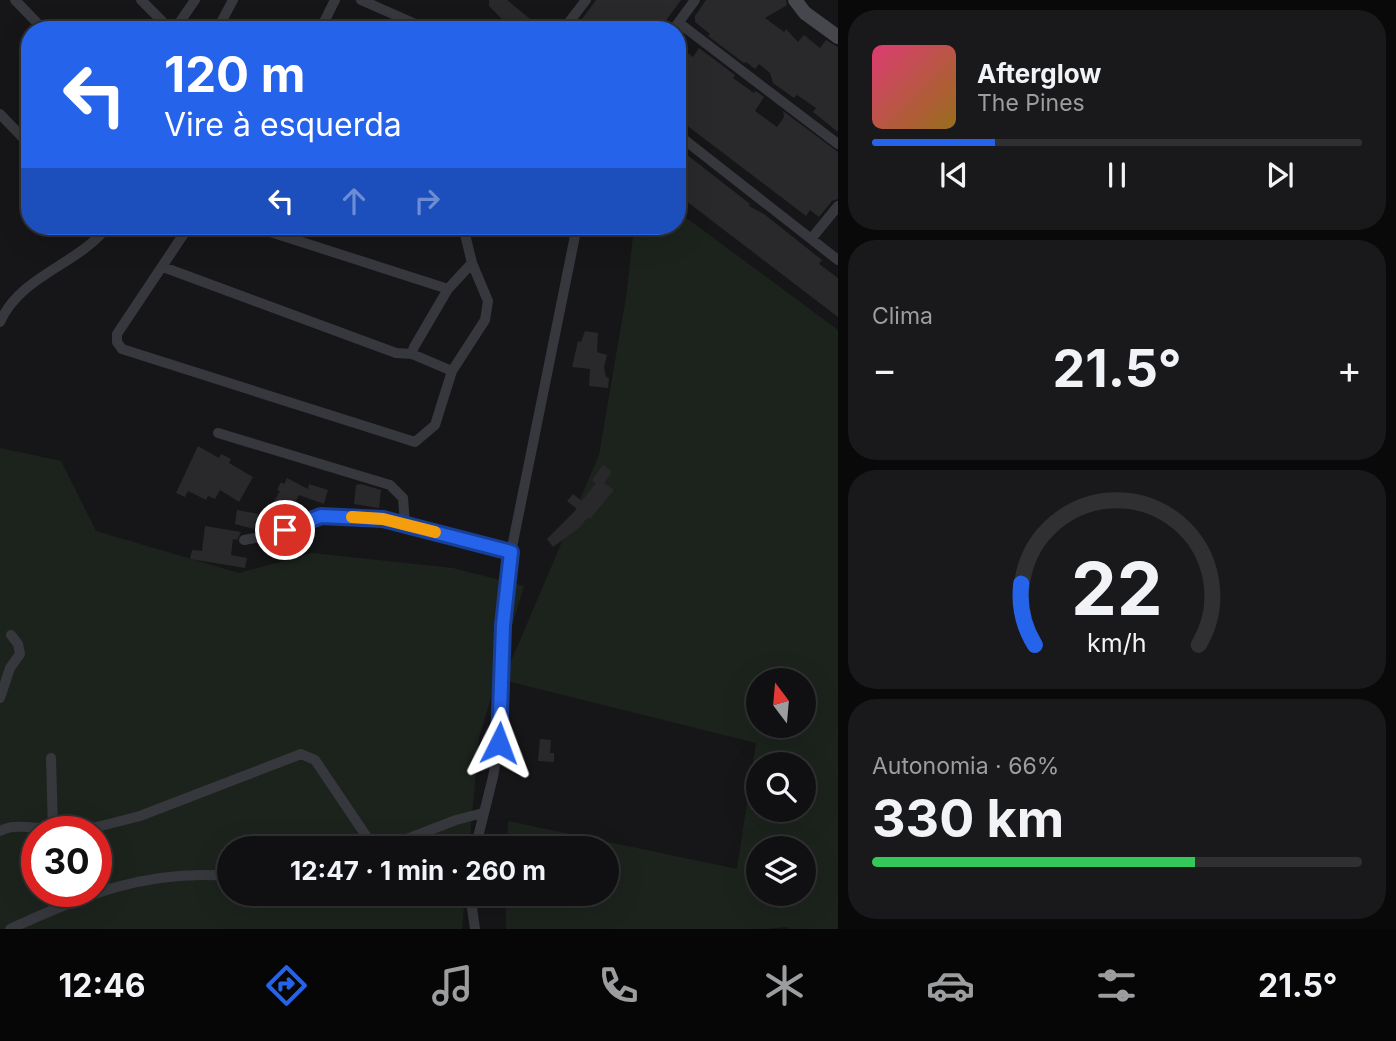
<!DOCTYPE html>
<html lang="pt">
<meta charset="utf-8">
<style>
:root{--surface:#101012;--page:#19191b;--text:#f1f3f6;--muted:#9c9d9f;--line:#303032;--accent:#2563eb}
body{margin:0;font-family:Inter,sans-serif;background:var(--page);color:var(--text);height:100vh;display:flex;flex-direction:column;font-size:26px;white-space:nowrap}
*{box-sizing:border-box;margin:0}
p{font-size:23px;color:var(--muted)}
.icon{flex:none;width:38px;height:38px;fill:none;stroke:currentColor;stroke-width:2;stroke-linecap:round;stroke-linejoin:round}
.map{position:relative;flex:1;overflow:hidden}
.side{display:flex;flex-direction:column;gap:10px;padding:10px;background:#09090a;width:558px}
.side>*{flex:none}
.hud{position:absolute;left:21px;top:21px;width:665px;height:214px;border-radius:28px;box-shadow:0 7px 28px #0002,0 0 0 2px var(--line);background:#2563eb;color:#fff;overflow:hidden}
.needle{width:46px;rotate:344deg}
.tools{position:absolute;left:746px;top:668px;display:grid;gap:14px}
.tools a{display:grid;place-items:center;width:70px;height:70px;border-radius:50%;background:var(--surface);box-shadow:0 7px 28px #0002,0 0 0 2px var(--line);font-size:35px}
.speed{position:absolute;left:21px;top:816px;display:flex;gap:14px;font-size:35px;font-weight:700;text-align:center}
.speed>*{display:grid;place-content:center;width:91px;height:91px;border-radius:50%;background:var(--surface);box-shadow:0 7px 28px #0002,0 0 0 2px var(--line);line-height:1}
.speed .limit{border:10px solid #d22;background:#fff;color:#111}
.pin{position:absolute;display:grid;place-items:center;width:60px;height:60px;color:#fff;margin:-30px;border:4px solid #fff;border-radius:50%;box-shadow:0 2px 7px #0007}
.me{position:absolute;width:77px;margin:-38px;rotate:3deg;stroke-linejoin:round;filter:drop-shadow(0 0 5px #0008)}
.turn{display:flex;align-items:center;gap:24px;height:147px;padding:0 28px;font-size:32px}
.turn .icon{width:91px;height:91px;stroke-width:2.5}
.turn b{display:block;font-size:49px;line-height:60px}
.lanes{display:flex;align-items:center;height:66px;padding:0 28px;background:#0003;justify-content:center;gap:35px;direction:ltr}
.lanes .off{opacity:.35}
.big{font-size:52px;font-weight:700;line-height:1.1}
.side .tile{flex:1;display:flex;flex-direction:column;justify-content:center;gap:10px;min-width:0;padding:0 24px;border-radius:28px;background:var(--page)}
.side .dial{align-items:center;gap:0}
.dial svg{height:182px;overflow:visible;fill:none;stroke:var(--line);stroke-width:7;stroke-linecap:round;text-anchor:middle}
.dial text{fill:var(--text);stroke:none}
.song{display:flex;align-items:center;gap:21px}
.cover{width:84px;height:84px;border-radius:10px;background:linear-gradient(135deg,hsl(340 70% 55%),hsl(40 70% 35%))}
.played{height:7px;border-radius:4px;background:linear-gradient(90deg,var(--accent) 25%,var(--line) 25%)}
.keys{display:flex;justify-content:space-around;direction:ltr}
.heat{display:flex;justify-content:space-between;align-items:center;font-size:38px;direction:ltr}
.charge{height:10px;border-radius:5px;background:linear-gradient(90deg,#34c759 66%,var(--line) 0)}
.trip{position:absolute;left:217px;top:836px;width:402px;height:70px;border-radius:35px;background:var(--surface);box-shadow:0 7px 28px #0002,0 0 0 2px var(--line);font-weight:700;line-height:70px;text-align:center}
.tab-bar{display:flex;height:112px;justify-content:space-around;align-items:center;background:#060607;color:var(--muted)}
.tab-bar .icon{width:49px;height:49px}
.tab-bar .current{color:var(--accent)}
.tab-bar b{font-size:32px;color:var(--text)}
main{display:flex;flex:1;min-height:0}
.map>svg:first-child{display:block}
.green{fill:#1c231d;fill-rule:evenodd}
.building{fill:#29292c}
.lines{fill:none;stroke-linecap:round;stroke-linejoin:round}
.minor{stroke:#37383d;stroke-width:10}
.secondary{stroke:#45474d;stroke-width:14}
.route-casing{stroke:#184099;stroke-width:18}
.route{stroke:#2563eb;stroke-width:12}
.slow{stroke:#f59e0b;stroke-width:12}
</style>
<main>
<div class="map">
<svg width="838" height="929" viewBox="0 0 838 929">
<rect width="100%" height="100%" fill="#161618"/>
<path class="green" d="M677,211l161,119v599h-49l-2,-2 -21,2h-260v-35h101v-45h-100l1,-28 229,48 19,-126 -253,-63 96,-225 28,-164 7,-65h43zM758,681h45v45h-45zM758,765h45v45h-45zM758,849h45v45h-45z
M0,448l61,13 35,70 143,42 73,-20 141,15 71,18 -45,152 -10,111h-240v45h236l-3,35h-462zM37,831h59v60h-59z"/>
<path class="building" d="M489,0h18l29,24 -5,6h-18l-24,-24z
M596,0h85l-22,30h-85z
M706,0h80l1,5 -22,13 19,14 2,-3 12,13 6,-7 16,13 6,-8 12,7v85l-25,-20 3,-4 -19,-13 -3,3 -21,-15 -3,-10 -11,-9 -4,5 -9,-7 -2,1 -36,-27 2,-2 -15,-12v-6z
M677,45l16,12 6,-9 36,27 -2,3 21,15 2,-2 8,6 -9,14 22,16 7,-10 -1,-6 55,41v47l-6,2 -13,16 -9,-7 -4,6 -129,-98z
M677,147l73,57 -1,2 15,8 58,46 -3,4 19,14v39l-161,-123z
M585,331l13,2 -1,19 10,3 -3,12 2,10 3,1 -1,10 -19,-2 1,-17 -18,-2 6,-26 3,1z
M198,446l21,12 2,-4 10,5 -2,4 24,14 -14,25 -19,-12 -5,9 -7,-3 -2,4 -18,-9 -3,6 -9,-4z
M603,465l9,7 -8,11 10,7 -24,29 -2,-2 -9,11 -26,19 -6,-8 30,-30 -10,-8 6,-7 9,7 14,-18 -4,-3z
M287,478l21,11 1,-5 19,6 -4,14 -25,-9 -13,24 -11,7 -14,-8 5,-9 3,1 11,-19 -3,-1 4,-8 3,2z
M361,484l20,6 -2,18 -25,-4 2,-19z
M237,510l21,4 -4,15 -19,-5z
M205,526l36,6 -4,8 -4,-1 -2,16 16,3 -2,10 -55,-9 2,-9 10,1z
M540,739l11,1 -1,13h4v9l-16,-1z"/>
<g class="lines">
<path class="minor" d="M15,0l29,30
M141,0l23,23 12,7
M361,0l68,30
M679,23l159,121
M175,29l20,-29
M217,30l16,-30
M320,30l15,-30
M563,30l23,-30
M673,30l22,-30
M0,114l25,26
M677,134l161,126
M189,226l-72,108v8l5,7 293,93 20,-17 17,-54 33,-51 3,-19 -16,-38
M252,226l196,63
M811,239l27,-33
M163,267l233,86 16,1 2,-7 34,-58 24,-26 -9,-37
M0,322c21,-47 78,-57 108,-96
M412,354l40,17
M218,433l172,52 13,13 2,26
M244,540l28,-5 49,-19 28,1 56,7 106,28
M0,698l10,-30 10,-14 -2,-10 -7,-9
M51,758l2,72
M0,831c16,-9 39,-1 56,-2 14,0 27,-1 41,-2
M95,831l2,-4 43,-11 161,-62 14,6 60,89
M381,849l75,-29 27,-7
M475,849l18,-72 6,-34 4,-118 8,-73 66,-326
M470,894l5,35
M10,929c74,-34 136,-60 219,-53"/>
<path class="secondary" d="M795,0l10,13 33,24"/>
</g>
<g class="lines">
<g class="route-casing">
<path id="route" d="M285,530l36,-14 62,3 128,33 -8,73 -4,118"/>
</g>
<use href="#route" class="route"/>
<path class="slow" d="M352,517l31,2 52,13"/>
</g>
</svg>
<div class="tools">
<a><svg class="needle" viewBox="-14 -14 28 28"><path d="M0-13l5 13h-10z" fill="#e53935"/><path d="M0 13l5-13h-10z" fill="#9c9d9f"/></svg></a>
<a><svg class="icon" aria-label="search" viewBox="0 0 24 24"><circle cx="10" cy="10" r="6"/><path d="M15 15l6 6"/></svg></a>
<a><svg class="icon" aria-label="layers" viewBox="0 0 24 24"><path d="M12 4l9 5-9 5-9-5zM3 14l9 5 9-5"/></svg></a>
</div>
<div class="speed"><div class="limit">30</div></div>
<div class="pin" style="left:285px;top:530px;background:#d93025"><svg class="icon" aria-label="arrive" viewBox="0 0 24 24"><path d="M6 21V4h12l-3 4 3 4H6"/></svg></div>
<svg class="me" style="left:499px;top:743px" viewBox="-20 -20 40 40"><path d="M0-17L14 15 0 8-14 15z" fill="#2563eb" stroke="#fff" stroke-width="4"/></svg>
<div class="trip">12:47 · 1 min · 260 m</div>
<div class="hud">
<div class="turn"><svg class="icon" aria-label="left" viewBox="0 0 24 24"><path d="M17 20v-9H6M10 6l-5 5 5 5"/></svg><div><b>120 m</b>Vire à esquerda</div></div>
<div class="lanes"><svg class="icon" aria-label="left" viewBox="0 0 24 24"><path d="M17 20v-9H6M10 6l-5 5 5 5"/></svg><svg class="icon off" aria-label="ahead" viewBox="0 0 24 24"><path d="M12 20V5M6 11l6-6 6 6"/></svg><svg class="icon off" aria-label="right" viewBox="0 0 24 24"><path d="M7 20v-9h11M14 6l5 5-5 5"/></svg></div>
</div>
</div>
<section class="side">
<div class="tile">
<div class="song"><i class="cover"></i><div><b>Afterglow</b><p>The Pines</p></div></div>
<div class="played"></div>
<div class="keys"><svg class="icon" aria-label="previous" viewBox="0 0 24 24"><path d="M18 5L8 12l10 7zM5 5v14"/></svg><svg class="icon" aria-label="pause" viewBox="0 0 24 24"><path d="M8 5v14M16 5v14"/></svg><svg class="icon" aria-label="next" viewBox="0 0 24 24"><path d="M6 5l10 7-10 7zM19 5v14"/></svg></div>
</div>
<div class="tile"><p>Clima</p>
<div class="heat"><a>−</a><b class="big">21.5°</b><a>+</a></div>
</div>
<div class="tile dial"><svg viewBox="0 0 100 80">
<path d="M14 69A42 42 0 1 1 86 69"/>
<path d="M14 69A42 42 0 0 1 8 42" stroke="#2563eb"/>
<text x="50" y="56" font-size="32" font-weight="700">22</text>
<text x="50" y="72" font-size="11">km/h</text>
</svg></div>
<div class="tile"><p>Autonomia · 66%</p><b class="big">330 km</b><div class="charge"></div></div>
</section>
</main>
<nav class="tab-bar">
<b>12:46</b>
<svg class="icon current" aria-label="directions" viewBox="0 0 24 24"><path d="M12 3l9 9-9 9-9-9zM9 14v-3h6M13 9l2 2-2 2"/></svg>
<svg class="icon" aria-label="music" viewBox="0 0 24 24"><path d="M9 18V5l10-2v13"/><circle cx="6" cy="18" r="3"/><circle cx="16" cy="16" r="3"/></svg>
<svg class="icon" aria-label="phone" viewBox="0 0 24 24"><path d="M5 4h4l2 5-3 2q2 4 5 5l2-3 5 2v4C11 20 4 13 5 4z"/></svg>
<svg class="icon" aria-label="climate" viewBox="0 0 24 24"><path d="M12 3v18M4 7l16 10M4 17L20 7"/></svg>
<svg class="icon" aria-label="car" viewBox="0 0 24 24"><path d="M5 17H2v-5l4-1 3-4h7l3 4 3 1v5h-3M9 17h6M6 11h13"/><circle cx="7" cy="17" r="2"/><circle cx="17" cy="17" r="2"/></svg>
<svg class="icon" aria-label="filters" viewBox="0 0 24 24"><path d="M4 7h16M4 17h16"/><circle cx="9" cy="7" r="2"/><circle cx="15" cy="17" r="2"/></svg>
<b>21.5°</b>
</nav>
